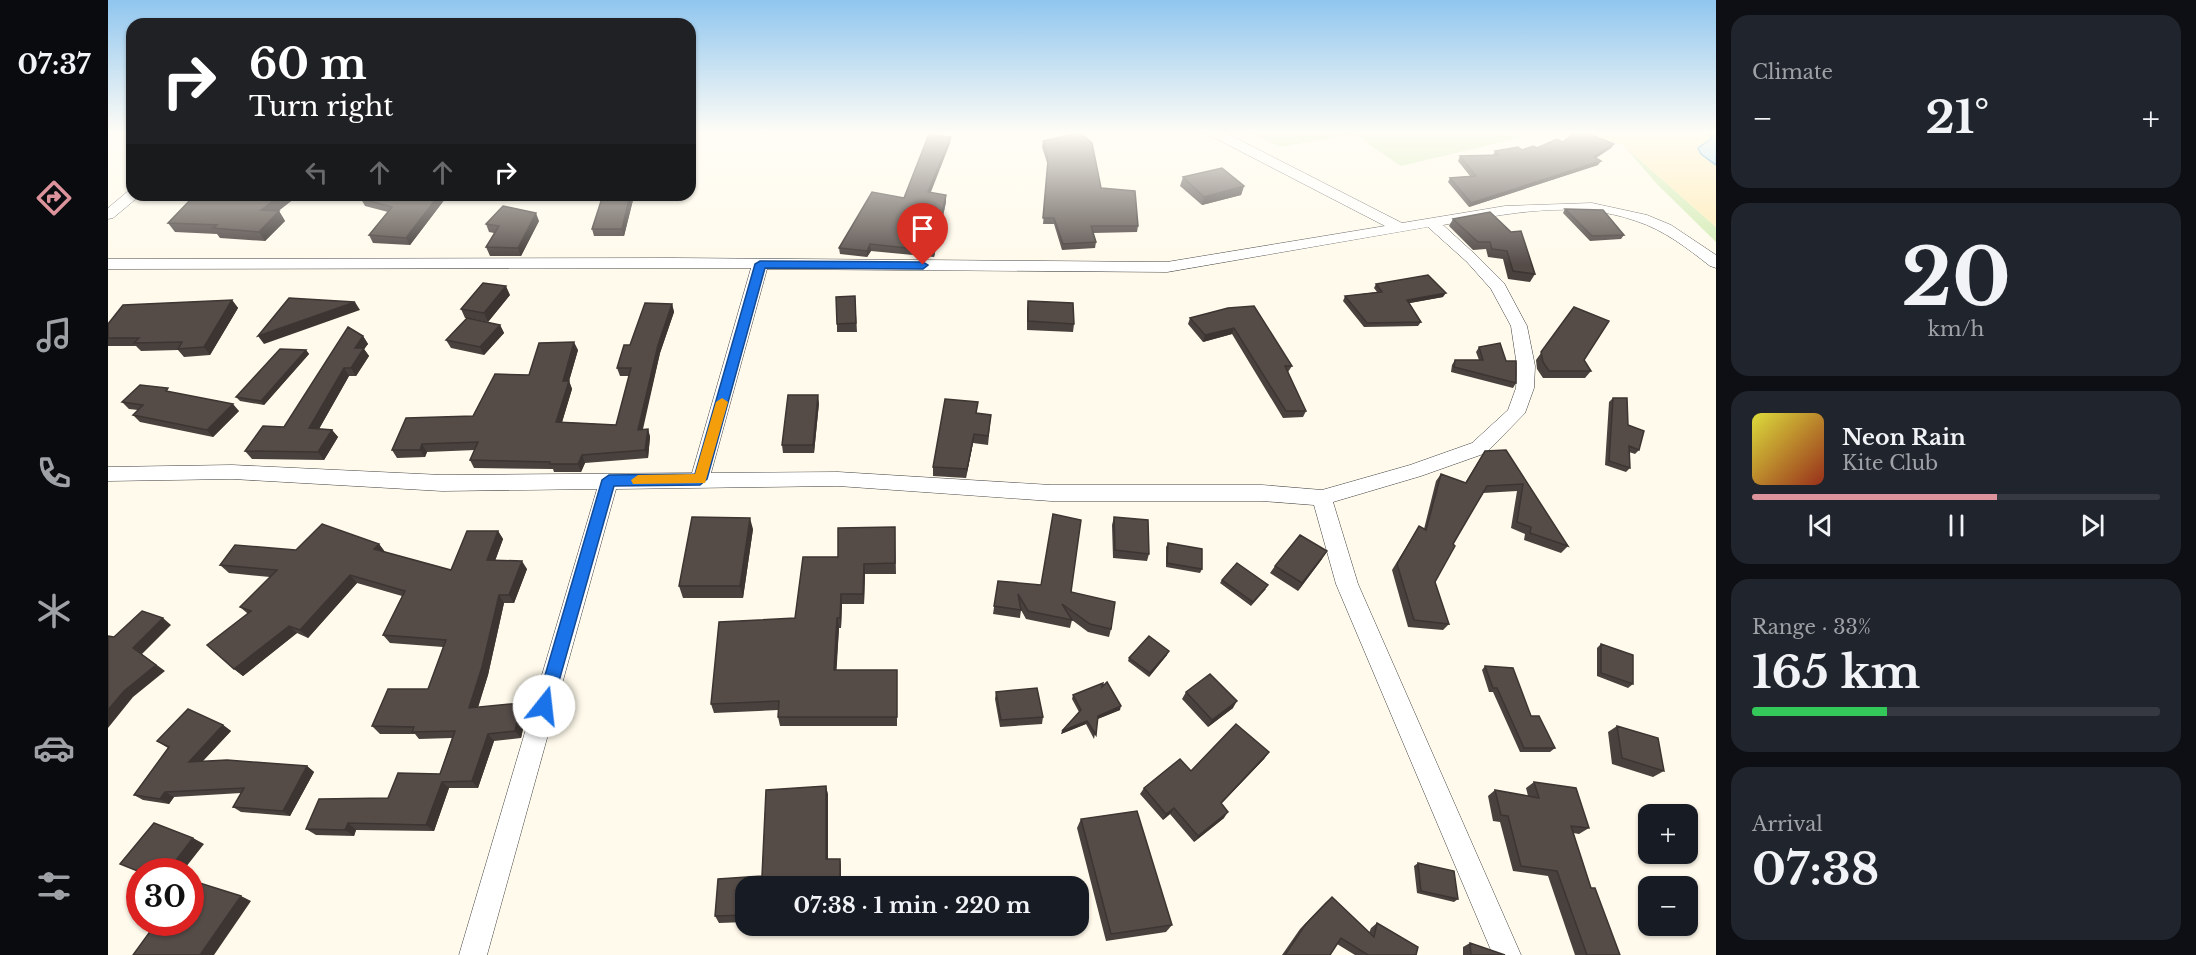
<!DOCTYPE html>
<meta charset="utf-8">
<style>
:root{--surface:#171b24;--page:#20242c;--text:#f1f3f6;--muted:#9ea1a6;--line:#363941;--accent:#dc939b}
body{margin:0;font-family:"Libre Baskerville",serif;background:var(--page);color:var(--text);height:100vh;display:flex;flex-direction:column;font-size:22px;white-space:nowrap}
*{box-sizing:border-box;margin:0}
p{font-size:20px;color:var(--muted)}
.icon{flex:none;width:33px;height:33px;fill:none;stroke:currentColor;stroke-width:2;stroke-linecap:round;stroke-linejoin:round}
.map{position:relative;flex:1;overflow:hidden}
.details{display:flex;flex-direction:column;gap:15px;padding:15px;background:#0d0f14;width:480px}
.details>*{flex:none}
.top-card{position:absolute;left:18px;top:18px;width:570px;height:183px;border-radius:18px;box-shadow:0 2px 4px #0004;background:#202124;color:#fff;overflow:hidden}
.tools{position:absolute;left:1530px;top:804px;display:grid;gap:12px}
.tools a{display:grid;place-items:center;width:60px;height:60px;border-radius:12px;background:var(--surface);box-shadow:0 2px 4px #0004;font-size:30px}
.speed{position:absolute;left:18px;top:858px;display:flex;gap:12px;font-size:30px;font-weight:700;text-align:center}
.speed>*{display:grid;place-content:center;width:78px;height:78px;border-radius:50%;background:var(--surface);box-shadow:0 2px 4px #0004;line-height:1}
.speed .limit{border:9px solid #d22;background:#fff;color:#111}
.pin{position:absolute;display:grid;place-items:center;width:51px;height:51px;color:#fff;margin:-62px -26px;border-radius:50% 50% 50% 0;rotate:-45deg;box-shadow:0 0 6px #0007}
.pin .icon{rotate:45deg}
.me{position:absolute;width:66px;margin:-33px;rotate:16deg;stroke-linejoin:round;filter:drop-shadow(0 0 4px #0008)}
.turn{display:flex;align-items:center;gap:21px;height:126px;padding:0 24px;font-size:27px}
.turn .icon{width:78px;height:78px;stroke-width:2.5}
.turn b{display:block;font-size:42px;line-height:51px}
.lanes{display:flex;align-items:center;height:57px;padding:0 24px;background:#0003;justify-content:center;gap:30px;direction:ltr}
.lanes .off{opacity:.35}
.big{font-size:45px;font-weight:700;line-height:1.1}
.details .tile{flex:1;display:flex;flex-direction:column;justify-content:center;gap:9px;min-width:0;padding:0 21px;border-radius:18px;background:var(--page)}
.details .dial{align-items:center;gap:0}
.dial b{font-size:78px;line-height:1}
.song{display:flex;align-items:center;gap:18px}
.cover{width:72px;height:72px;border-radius:9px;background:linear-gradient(135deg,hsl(60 70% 55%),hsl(10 70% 35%))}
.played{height:6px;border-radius:3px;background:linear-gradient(90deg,var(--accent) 60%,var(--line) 60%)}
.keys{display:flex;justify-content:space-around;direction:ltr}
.heat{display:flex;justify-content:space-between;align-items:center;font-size:33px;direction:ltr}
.charge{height:9px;border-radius:4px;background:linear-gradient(90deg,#34c759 33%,var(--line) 0)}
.trip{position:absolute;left:627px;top:876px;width:354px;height:60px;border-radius:18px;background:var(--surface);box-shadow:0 2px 4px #0004;font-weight:700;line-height:60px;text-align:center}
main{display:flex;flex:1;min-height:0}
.menu{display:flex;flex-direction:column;width:108px;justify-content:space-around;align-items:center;background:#090b0e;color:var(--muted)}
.menu .icon{width:42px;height:42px}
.menu .on{color:var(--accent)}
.menu b{font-size:27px;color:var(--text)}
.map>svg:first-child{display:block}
.green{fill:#d2ebb3}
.sand{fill:#feeab4}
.water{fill:#ace0f9;stroke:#2f99d4;stroke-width:1.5}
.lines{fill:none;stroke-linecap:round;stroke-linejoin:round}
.minor-casing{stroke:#3f3f3f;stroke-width:1}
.minor{fill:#fff;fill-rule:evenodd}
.wall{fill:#49413e}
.shaded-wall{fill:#3c3532}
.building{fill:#554c48;stroke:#3c3532;stroke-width:1.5}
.route{fill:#1a73e8;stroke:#114b97;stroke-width:1.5}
.slow{fill:#f59e0b}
</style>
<main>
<nav class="menu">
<b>07:37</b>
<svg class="icon on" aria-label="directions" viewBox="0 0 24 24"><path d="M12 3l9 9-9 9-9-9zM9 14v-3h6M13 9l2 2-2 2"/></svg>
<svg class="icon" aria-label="music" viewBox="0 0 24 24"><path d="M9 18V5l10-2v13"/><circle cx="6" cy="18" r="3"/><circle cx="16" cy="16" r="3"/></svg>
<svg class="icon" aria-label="phone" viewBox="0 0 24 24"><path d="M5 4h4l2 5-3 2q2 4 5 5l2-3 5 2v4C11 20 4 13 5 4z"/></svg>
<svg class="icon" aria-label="climate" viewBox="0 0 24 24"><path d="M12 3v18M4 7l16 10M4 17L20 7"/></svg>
<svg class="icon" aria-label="car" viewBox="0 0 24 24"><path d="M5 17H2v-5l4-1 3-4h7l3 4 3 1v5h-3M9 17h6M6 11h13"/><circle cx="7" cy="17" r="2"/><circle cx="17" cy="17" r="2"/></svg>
<svg class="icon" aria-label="filters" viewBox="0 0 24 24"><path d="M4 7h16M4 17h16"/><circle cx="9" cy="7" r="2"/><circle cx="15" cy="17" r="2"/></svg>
</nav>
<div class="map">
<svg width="1608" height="955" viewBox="0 0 1608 955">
<rect width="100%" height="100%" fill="#fffaeb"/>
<path class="green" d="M1141,132h229l45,5 -122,29 -47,-32 -74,13z
M1516,146l92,81v15l-60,-59z"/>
<path class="sand" d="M1478,132h124l1,7 -4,20 9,6v62l-92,-81z"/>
<path class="water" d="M1602,132h6v33l-15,-11 -3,-6 13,-9z"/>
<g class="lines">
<g class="minor-casing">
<path id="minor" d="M1100,132h16l178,91 103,-17 87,-3 55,12 24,10 45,30v13l-6,-2c-23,-18 -46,-36 -74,-45 -61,-22 -131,-7 -193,4l34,31 27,27 23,43 8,40 -1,22 -9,25 -39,40 -65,23 -88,26 25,82 163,371h-28l-157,-371 -22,-79 -52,-4h-211l-213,-15 -222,3 -129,466h-28l138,-466 -155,2 -210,-12 -124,2v-14l124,-2 210,10 250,-2 59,-205 -643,1v-10l565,-1 494,4 218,-36 -176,-91zM1320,227l39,35 24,27 20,37 6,40 -1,22 -8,22 -36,33 -62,22 -88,25 -60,-5h-211l-213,-13 -127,1 56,-204 400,3z
M24,191v4h7l-2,3 -24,20 -5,1v-11l19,-16z"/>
</g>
<use href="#minor" class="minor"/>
</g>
<path class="wall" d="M843,137l-1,6 -19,49 15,10 -12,55 -63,-6 -4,6 -27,-3 -1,-6 65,-50z
M935,141l58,47 37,38 -1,6 -44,1 3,9 -1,6 -33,2 -8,-26h-11l5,-58 -6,-19z
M1455,142l51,2 -3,4 -15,10 2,7 -129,42 -21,-25 2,-4 20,-2 -12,-15 2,-5 33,-1 2,-4 27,-1z
M1075,177l61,9 -3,9 -39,10 -22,-19z
M191,195l-22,16h2l6,10 -20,20 -45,-3 -3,-4 -42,-2 -7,-9z
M340,195l-38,50 -37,-2 -4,-8 19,-23 -23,-6 -4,-7z
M495,195h28l2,5 -9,36h-30l-2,-7z
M1457,209l59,26 -3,4 -31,2 -27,-28z
M1382,212l45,62 -5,8 -22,-3 -5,-20 -15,-2 -2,-8 -13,1 -24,-24 4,-7z
M431,221l-18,35h-31l-4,-9 8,-14 -5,-1 -3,-8z
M1268,284l67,13 -34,6 12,19 -3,4 -54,1 -21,-26 2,-5 32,-4 -3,-4z
M402,295l-22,27 -19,-4 31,7 4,8 -20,22 -33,-7 -5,-8 21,-22h-2l-4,-9z
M747,296l2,36h-20v-8z
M124,300l6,8 -28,47 -26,2 -6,-7 -37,1 -5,-5h-28v-22z
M920,301l46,23 -1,8 -46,-2v-21z
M564,304l2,8 -14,41 -18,76h6l2,8 -2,21 -63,5 -4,9h-27l-1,-3 -79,-1 -4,-8 5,-10 -48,2 -2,5 -28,1 -5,-8 81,-34 56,-41 49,-25 -9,31 3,8 -10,33 54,3 13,-49h-9l-3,-8 13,-23z
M1466,307l10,53 7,11 -6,7h-42l-6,-9 -1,-9z
M1120,308l64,58 -4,6 18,39 -3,6 -20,1 -51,-84 -29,8 -15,-18 2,-6z
M255,336l5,8 -4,5 5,7 -13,20h-7l-30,53 13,1 6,7 -14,23 -72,-1 -7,-8 39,-24z
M1371,347l27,14 10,22 -3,5 -62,-16 1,-7 3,-5h24l-3,-8z
M198,350l3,4 -45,51 -24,-4 -4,-4z
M63,392l68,19 -26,26 -73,-15 -7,-7 5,-5 -9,-1 -7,-7z
M1505,398l15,27 11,25 -4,4 -6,-2 1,16 -4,4 -21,-7 4,-63z
M711,403l-5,50h-31l-1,-8z
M869,414l14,1 -3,30 -15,-2 -7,35 -33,-2v-9z
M1398,450l62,96 -7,7 -37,-13 1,-6 -14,-6 6,-37 -34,2 -30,51 -18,38 14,42 -6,6 -35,-3 -16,-57 27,-44 5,3 12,-48 5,-7 24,9 20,-32z
M1006,517l35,37 -2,7 -34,-3 -1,-33z
M787,527l1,47h-31l-1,30h-22l-1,24h-2l-3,42h61v56h-117l-2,-9v-7l-64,3 -3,-9 84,-86 43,-61z
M645,529l-10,69h-60l-4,-12z
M390,531l5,8 -8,22 32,8 -13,34h-10l-16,72 -10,33 49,3 -6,27 -27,3 -16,47h-29l-15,43 -78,-1 -2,6 -38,-1 -10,-6 82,-31 52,-24 12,-36 -33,1 -4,-5h-35l-8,-8 56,-37 15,-42 -53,-4 -7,-8 19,-39 -45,-13 -49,55 -11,-5 -54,43 -9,-7 13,-56 -7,-6 30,-30 -41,-4 -9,-8 76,-15 83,-6 6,8 66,18z
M1060,543l34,26 -2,4 -34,-6v-20z
M1214,559l-24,32 -28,-18 5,-7z
M1114,580l44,9 -15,17 -31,-23z
M890,581l73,11 40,37 -2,8 -21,-5 -16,-12 -2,8 -44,-9 -5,-9 -1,8 -27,-4z
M1493,644l32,40 -5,4 -31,-12v-28z
M1059,655l-18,22 -21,-16 1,-3z
M1377,666l46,50 24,32 -5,4h-30l-27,-60h-4l-7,-22z
M994,687l18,23 -22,9 -4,20 -8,-15 -25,10 18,-22 -7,-13 1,-4z
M888,692l47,25 -1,7 -42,3 -5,-28z
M1078,692l47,16 -25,19 -26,-28z
M115,725l8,6 -28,30 104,5 7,6 -24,44 -49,-4 -8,-5 8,-14 -67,4 -5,7 -26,-4 -9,-5 34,-47 -11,-7z
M1509,726l47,45 -11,6 -41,-13 -4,-32z
M1161,752l-5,7 -43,45 3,14 -30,24 -24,-28 -7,6 -23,-26 4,-6 47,-17z
M1426,782l55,46 -10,6 -6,-1 18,55 29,67h-45l-27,-79 -35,-5 -13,-49 -7,-1 -5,-25 7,-6 33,6 -2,-8z
M718,786l2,9v64h12l1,8v19h-95v36l-27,1 -4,-7 3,-37 44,-3 4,-86z
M973,819l91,106 -6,7 -60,9 -29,-113z
M1310,863l40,36 -4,3 -37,-9 -3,-27z
M1224,897l37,36 2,-5 6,-5 39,32h-61l-18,-11 -7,11h-48l18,-26 26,-27z
M1362,943l35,12h-42v-8z"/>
<path class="shaded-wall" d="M843,137l-1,6 -22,55v-6z
M1506,144l-3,4 -20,13 3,-4z
M1493,161l-3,4 -129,42 2,-4z
M1136,186l-3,9 -39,10 2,-8z
M173,195h18l-32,25 -6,-10z
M331,195h9l-38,50 -4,-7z
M522,195h1l2,5 -9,36 -2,-7z
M838,195v7l-12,55v-6z
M171,211l6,10 -20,20 -6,-9z
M428,213l3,8 -18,35 -3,-8z
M762,244l1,7 -4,6v-6z
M398,286l4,9 -22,27 -4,-9z
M1338,293l-3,4 -38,7 2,-4z
M124,300l6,8 -28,47 -6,-8z
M247,302l5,8 -96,34 -6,-8z
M564,304l2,8 -14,41 -19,85 -3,-8 20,-85z
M392,325l4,8 -20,22 -4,-8z
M1126,328l-2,6 -29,8 2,-7z
M255,336l5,8 -4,5 5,7 -13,20 -5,-8 4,-20z
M466,342l4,8 -11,38 2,-7 3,8 -12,40 -4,-7 7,-41z
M198,350l3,4 -45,51 -3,-4z
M236,368l5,8 -34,60 -6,-8z
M710,395l1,8 -5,50 -1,-8z
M125,404l6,7 -26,26 -6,-7z
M540,429l2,8 -2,21 -3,-8z
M224,430l6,7 -14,23 -6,-8z
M866,434l-1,9 -7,35 1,-9z
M314,444l5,8 -2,5 -5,-7z
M474,455l3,8 -4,9 -3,-8z
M642,518l3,11 -10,69 -3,-12z
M390,531l5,8 -11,30 -5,-9z
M271,544l6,8 -11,-3z
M1219,551l-5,8 -24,32 4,-8z
M414,561l5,8 -13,34 -5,-8z
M756,564l1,10 -1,30 -1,-10z
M242,575l7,8 -49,55 -8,-8z
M733,594l1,10 -1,24 -1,-10z
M391,595l5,8 -16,72 -13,41 -6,-8z
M55,618l8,7 -29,29 23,17 -32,26 -25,31v-18l25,-62z
M729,618l2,10 -3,52 -2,-10z
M181,626l8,7 -54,43 -9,-7z
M1061,651l-2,4 -18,22 1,-4z
M1129,701l-4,7 -25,19 4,-7z
M413,703l6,8 -6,27 -6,-7z
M1013,706l-1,4 -23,9 1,-3z
M979,721l-1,3 -25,10 1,-3z
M115,725l8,6 -34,36 -8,-5z
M380,734l6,7 -16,47 -6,-7z
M1161,752l-5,7 -48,50 5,-6z
M199,766l7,6 -24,44 -7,-5z
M334,782l7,6 -15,43 -8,-6z
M718,786l2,9v72l-2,-8z
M57,792l9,5 -5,7 -9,-5z
M1066,808l-4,6 -7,6 3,-6z
M1120,812l-4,6 -30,24 4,-6z
M240,823l8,7 -2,6 -9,-6z
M85,838l11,6 -22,28h-15z
M732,859l1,8v19h-1z
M133,896l10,5 -37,54h-14z"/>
<path class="building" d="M972,132l12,11 9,45 34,3 3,35h-47l5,16 -33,2 -9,-26h-11l5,-58 -5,-19z
M1470,132h6l30,12 -20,13 7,4 -130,42 -21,-25 26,-2 -16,-20 39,-1 -4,-4 23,-4 4,3 11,-4 4,2 20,-9 6,3 10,-8z
M821,134l22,3 -23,55 18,3 -12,56 -64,-7 -3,7 -28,-3 33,-56 32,6z
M1114,168l22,18 -40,11 -21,-20z
M87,195h86l-20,15 18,1 -20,21 -46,-4 4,-3 -49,-2z
M258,195h73l-33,43 -37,-3 23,-28 -31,-8z
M495,195h27l-8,34h-30z
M395,206l33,7 -18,35 -32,-1 13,-21 -13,-2z
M1457,209l38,1 21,25 -32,1z
M1382,212l21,20 10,-1 14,43 -22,-3 -6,-20 -15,-2 -2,-7h-12l-25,-23z
M1320,275l18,18 -39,7 14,22 -54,1 -22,-27 37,-4 -6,-8z
M375,283l23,3 -22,27 -23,-4z
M747,296l1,27 -19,1 -1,-27z
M181,298l66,4 -97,34z
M124,300l-28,47 -26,2 4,-7 -48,1 5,-5h-31v-14l15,-19z
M920,301l45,2 1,21 -46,-3z
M537,303l27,1 -14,41 -20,85 10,-1 -3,21 -63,5 -4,9h-28v-2l-80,-2 8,-18 -56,2 -2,6h-28l14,-32 67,-2 22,-42 34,1 10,-32 35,-1 -11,39h6l-13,41 60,3 15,-57h-14l7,-23h6z
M1146,306l38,60h-7l21,45h-20l-52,-83 -29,7 -15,-17 38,-10z
M1466,307l35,14 -25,39 7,11h-42l-6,-9 -2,-10z
M359,318l33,7 -20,22 -34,-7z
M240,327l15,9 -8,12h9l-13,20h-7l-35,60 23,2 -14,22 -73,-1 18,-25 21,1z
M1392,343l6,18h10v22l-62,-16 1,-7h28l-4,-13z
M172,349l26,1 -45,51 -25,-4z
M32,385l28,3 -2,3 67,13 -26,26 -74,-15 10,-10 -21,-3z
M680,395h30l-5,50h-31z
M1505,398h14l1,27 16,6 -5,19 -10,-4 1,22 -21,-7z
M837,399l33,3 -2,11 15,2 -3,21 -14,-2 -7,35 -34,-2z
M1398,450l62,96 -38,-13 1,-6 -14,-5 6,-38 -36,2 -34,58 2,2 -20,36 14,42 -35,-4 -17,-56 22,-38 7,4 15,-56 25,9 19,-32z
M945,514l28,6 -10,72 44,10 -4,27 -21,-5 -28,-20 10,16 -44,-9 -10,-17 3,16 -27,-4 4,-25 43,4z
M584,517l58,1 -10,68h-61z
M1006,517l34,3 1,34 -34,-4z
M214,524l57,20 -5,5 77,21 16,-39h31l-11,29 35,1 -13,34h-10l-17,72 -13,41 52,-5 -6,28 -27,3 -16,47 -30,1 -16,43 -78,-2 -3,7 -39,-1 13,-30 69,-1 10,-25 42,1 15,-43 -43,1 2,-5 -42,-1 16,-37h40l18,-49 -63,-5 22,-44 -55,-16 -50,55 -11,-4 -55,43 -27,-24 44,-34 -11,-4 37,-37 -57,-5 15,-20 61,5z
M787,527v36l-31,1 -1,30h-22l-1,24h-3l-3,52h63v47h-119l1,-16 -68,3 8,-82 76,-4 8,-61h35v-29z
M1192,535l27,16 -25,32 -27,-17z
M1060,543l34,6v20l-35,-6z
M1129,563l31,22 -15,17 -31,-22z
M34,611l21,7 -30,30 23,17 -32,26 -16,19v-74l6,1z
M1041,636l20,15 -19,22 -21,-15z
M1493,644l32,11v29l-32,-11z
M1377,666l28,2 18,48h8l16,32h-31l-27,-60h-4z
M1102,674l27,27 -25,19 -26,-28z
M999,682l14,24 -23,10 -2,19 -9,-14 -25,10 19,-21 -8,-15 30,-12 -1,4z
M929,688l6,29 -42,3 -5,-28z
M80,709l35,16 -34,37 38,-2 80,6 -24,45 -50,-4 11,-19 -79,4 -5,7 -26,-4 35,-48 -12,-6z
M1128,724l33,28 -48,51 7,9 -30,24 -24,-28 -8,6 -22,-26 36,-29 11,12z
M1509,726l41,12 6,33 -42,-13z
M1426,782l42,6 13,40 -18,-2 20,62h4l25,67h-33l-30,-84 -36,-5 -13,-50 -7,-1 -6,-25 44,8z
M718,786v73h14v27h-94v29l-31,1 3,-37 44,-3 4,-86z
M1029,811l35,114 -61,9 -30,-115z
M46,823l39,15 -26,34h-27l-20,-8z
M1310,863l36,8 4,28 -37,-8z
M82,880l51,16 -41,59h-67l24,-33h33z
M1224,897l42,40 3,-14 41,24 -2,8h-48l-27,-17 -11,17h-45l20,-30z
M1362,943l35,12h-34z"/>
<linearGradient id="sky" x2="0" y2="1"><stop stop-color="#90c6ef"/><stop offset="0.5" stop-color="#fffdf6"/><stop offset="1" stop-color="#fffdf6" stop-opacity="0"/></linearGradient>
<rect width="1608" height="265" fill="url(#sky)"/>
<path class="route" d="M652,261l163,1 5,3 -5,4 -158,-1 -58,211 -7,6 -86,1 -62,220 -2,6 -6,2 -6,-2 -2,-6 66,-226 7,-5 86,-1 60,-210z"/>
<path class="slow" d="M614,398l6,4 -23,81 -72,1 -2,-4 7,-5 57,-1 21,-72z"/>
</svg>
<div class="tools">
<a>+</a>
<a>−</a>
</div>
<div class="speed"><div class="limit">30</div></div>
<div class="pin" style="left:815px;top:265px;background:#d93025"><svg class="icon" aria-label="arrive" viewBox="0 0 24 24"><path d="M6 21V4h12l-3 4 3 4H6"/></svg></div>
<svg class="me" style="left:436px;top:706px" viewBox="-20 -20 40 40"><circle r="19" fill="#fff"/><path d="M0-13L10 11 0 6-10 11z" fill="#1a73e8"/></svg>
<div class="trip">07:38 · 1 min · 220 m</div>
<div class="top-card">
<div class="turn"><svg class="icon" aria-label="right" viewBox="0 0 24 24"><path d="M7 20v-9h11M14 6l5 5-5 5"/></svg><div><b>60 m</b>Turn right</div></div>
<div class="lanes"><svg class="icon off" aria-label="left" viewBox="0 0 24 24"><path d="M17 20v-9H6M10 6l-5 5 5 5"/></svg><svg class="icon off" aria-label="ahead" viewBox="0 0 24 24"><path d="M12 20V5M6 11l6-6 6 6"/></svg><svg class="icon off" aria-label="ahead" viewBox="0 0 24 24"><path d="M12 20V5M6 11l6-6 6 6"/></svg><svg class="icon" aria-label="right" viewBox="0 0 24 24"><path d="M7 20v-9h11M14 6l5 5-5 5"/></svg></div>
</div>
</div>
<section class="details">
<div class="tile"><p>Climate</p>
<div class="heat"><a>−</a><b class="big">21°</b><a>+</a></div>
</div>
<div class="tile dial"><b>20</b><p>km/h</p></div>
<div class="tile">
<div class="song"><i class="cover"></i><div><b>Neon Rain</b><p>Kite Club</p></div></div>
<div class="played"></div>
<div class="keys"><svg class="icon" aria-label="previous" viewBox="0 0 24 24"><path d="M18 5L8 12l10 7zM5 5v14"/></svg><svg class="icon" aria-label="pause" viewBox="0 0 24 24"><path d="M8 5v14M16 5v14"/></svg><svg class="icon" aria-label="next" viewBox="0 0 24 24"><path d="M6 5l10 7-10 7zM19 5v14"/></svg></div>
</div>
<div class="tile"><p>Range · 33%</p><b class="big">165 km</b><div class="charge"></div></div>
<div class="tile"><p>Arrival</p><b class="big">07:38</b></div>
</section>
</main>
